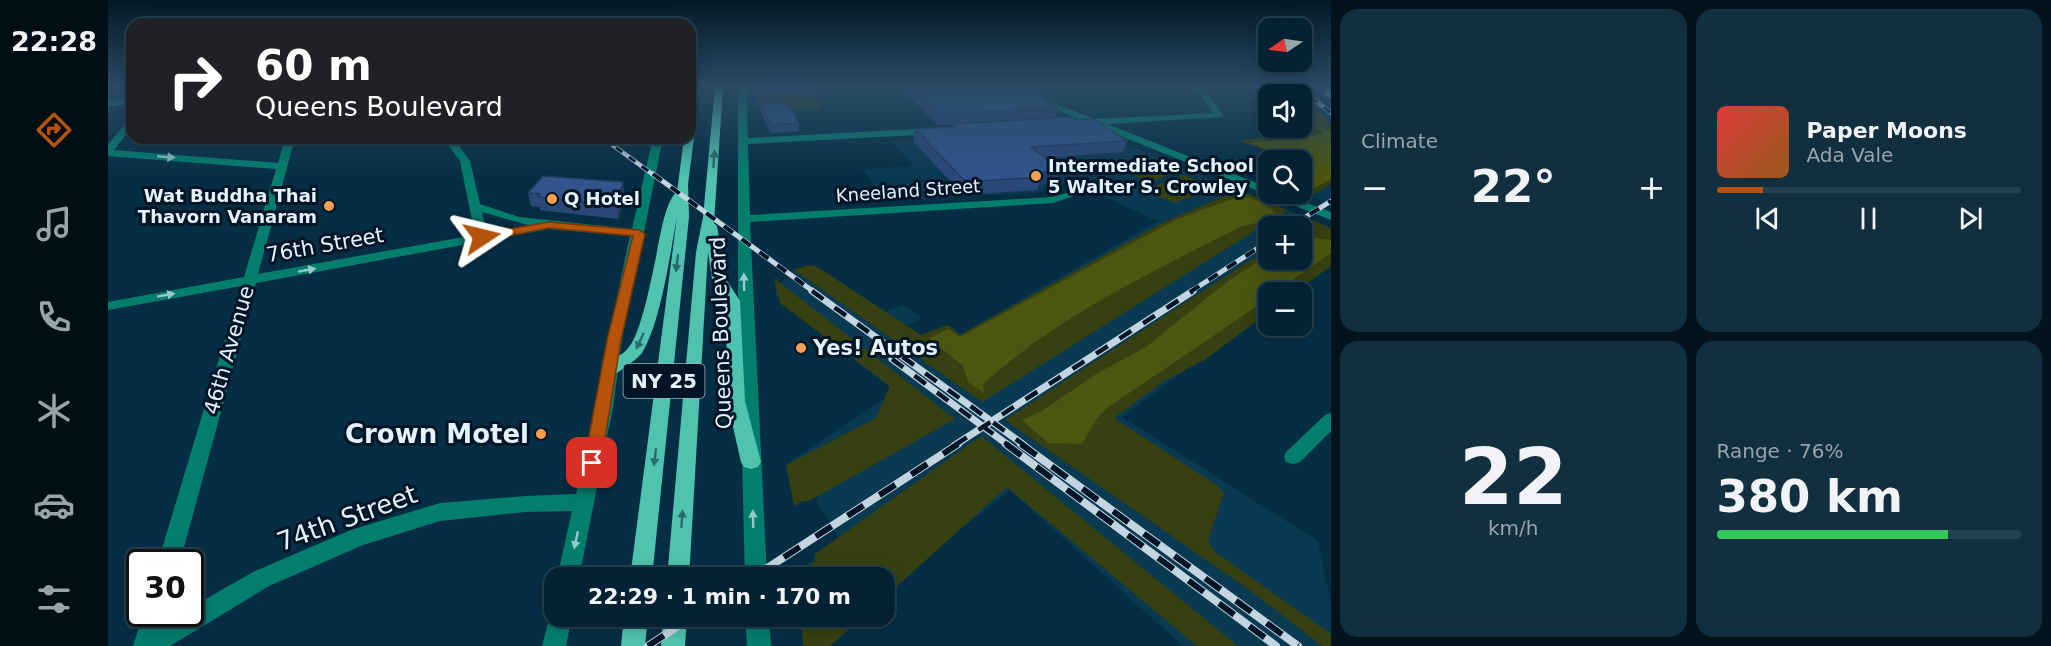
<!DOCTYPE html>
<meta charset="utf-8">
<style>
:root{--surface:#042234;--page:#122f40;--text:#f1f3f6;--muted:#97a4ac;--line:#253f4f;--accent:#b45309}
body{margin:0;font-family:"DejaVu Sans",sans-serif;background:var(--page);color:var(--text);height:100vh;display:flex;flex-direction:column;font-size:22px;white-space:nowrap}
*{box-sizing:border-box;margin:0}
p{font-size:20px;color:var(--muted)}
.icon{flex:none;width:33px;height:33px;fill:none;stroke:currentColor;stroke-width:2;stroke-linecap:round;stroke-linejoin:round}
.map{position:relative;flex:1;overflow:hidden}
.drawer{display:flex;flex-direction:column;gap:9px;padding:9px;background:#02131d;width:720px}
.drawer>*{flex:none}
.banner{position:absolute;left:18px;top:18px;width:570px;height:126px;border-radius:18px;box-shadow:0 3px 15px #0003,0 0 0 2px var(--line);background:#202124;color:#fff;overflow:hidden}
.needle{width:39px;rotate:257deg}
.tools{position:absolute;left:1150px;top:18px;display:grid;gap:12px}
.tools a{display:grid;place-items:center;width:54px;height:54px;border-radius:12px;background:var(--surface);box-shadow:0 3px 15px #0003,0 0 0 2px var(--line);font-size:30px}
.speed{position:absolute;left:18px;top:549px;display:flex;gap:12px;font-size:30px;font-weight:700;text-align:center}
.speed>*{display:grid;place-content:center;width:78px;height:78px;border-radius:50%;background:var(--surface);box-shadow:0 3px 15px #0003,0 0 0 2px var(--line);line-height:1}
.speed .limit{border:3px solid #111;border-radius:9px;background:#fff;color:#111}
.pin{position:absolute;display:grid;place-items:center;width:51px;height:51px;color:#fff;margin:-26px;border-radius:12px;box-shadow:0 3px 9px #0006}
.me{position:absolute;width:66px;margin:-33px;rotate:80deg;stroke-linejoin:round;filter:drop-shadow(0 0 4px #0008)}
.turn{display:flex;align-items:center;gap:21px;height:126px;padding:0 30px;font-size:27px}
.turn .icon{width:78px;height:78px;stroke-width:2.5}
.turn b{display:block;font-size:42px;line-height:51px}
.big{font-size:45px;font-weight:700;line-height:1.1}
.drawer .tile{flex:1;display:flex;flex-direction:column;justify-content:center;gap:9px;min-width:0;padding:0 21px;border-radius:18px;background:var(--page)}
.drawer .dial{align-items:center;gap:0}
.dial b{font-size:78px;line-height:1}
.song{display:flex;align-items:center;gap:18px}
.cover{width:72px;height:72px;border-radius:9px;background:linear-gradient(135deg,hsl(0 70% 55%),hsl(30 70% 35%))}
.played{height:6px;border-radius:3px;background:linear-gradient(90deg,var(--accent) 15%,var(--line) 15%)}
.keys{display:flex;justify-content:space-around;direction:ltr}
.heat{display:flex;justify-content:space-between;align-items:center;font-size:33px;direction:ltr}
.charge{height:9px;border-radius:4px;background:linear-gradient(90deg,#34c759 76%,var(--line) 0)}
.drawer .tiles{flex:1;display:grid;gap:9px;grid-template-columns:repeat(2,1fr)}
.trip{position:absolute;left:436px;top:567px;width:351px;height:60px;border-radius:18px;background:var(--surface);box-shadow:0 3px 15px #0003,0 0 0 2px var(--line);font-weight:700;line-height:60px;text-align:center}
main{display:flex;flex:1;min-height:0}
.tabs{display:flex;flex-direction:column;width:108px;justify-content:space-around;align-items:center;background:#020e15;color:var(--muted)}
.tabs .icon{width:42px;height:42px}
.tabs .on{color:var(--accent)}
.tabs b{font-size:27px;color:var(--text)}
.map>svg:first-child{display:block}
.built{fill:#0a3952;fill-rule:evenodd}
.green{fill:#374011}
.forest{fill:#4b5710}
.lines{fill:none;stroke-linecap:round;stroke-linejoin:round}
.minor{fill:#037e6d;fill-rule:evenodd}
.major{fill:#4fc3ae;fill-rule:evenodd}
.rail-far3-casing{stroke:#c3d5e1;stroke-width:4.5}
.rail-far2-casing{stroke:#c3d5e1;stroke-width:5}
.rail-far1-casing{stroke:#c3d5e1;stroke-width:7}
.rail-casing{stroke:#c3d5e1;stroke-width:8}
.rail-far3{stroke:#001627;stroke-width:3;stroke-dasharray:8;stroke-linecap:butt}
.rail-far2{stroke:#001627;stroke-width:4;stroke-dasharray:11;stroke-linecap:butt}
.rail-far1{stroke:#001627;stroke-width:4.5;stroke-dasharray:14;stroke-linecap:butt}
.rail{stroke:#001627;stroke-width:6;stroke-dasharray:19;stroke-linecap:butt}
.wall{fill:#294878}
.shaded-wall{fill:#223b61}
.building{fill:#30548b;stroke:#223b61;stroke-width:1.5}
.oneway{fill:#95c9ca}
.oneway2{fill:#286c6a}
.route{fill:#b45309;stroke:#753606;stroke-width:1.5}
.poi-dot{fill:#fa9f4f;stroke:#001627;stroke-width:2}
.labels{text-anchor:middle;stroke-width:6;stroke-linejoin:round;paint-order:stroke}
.far-poi-label{font-size:18px;font-weight:bold;fill:#e4f2fc;stroke:#001627;text-anchor:start}
.far-street-label{font-size:18px;fill:#e4f2fc;stroke:#001627}
.shield{fill:#001627;stroke:#a0b0bc;stroke-width:1.5}
.shield-label{font-size:20px;font-weight:bold;fill:#e4f2fc}
.street-label{font-size:21px;fill:#e4f2fc;stroke:#001627}
.poi-label{font-size:21px;font-weight:bold;fill:#e4f2fc;stroke:#001627;text-anchor:start}
.near-poi-label{font-size:26px;font-weight:bold;fill:#e4f2fc;stroke:#001627;text-anchor:end}
.near-street-label{font-size:26px;fill:#e4f2fc;stroke:#001627}
</style>
<main>
<nav class="tabs">
<b>22:28</b>
<svg class="icon on" aria-label="directions" viewBox="0 0 24 24"><path d="M12 3l9 9-9 9-9-9zM9 14v-3h6M13 9l2 2-2 2"/></svg>
<svg class="icon" aria-label="music" viewBox="0 0 24 24"><path d="M9 18V5l10-2v13"/><circle cx="6" cy="18" r="3"/><circle cx="16" cy="16" r="3"/></svg>
<svg class="icon" aria-label="phone" viewBox="0 0 24 24"><path d="M5 4h4l2 5-3 2q2 4 5 5l2-3 5 2v4C11 20 4 13 5 4z"/></svg>
<svg class="icon" aria-label="climate" viewBox="0 0 24 24"><path d="M12 3v18M4 7l16 10M4 17L20 7"/></svg>
<svg class="icon" aria-label="car" viewBox="0 0 24 24"><path d="M5 17H2v-5l4-1 3-4h7l3 4 3 1v5h-3M9 17h6M6 11h13"/><circle cx="7" cy="17" r="2"/><circle cx="17" cy="17" r="2"/></svg>
<svg class="icon" aria-label="filters" viewBox="0 0 24 24"><path d="M4 7h16M4 17h16"/><circle cx="9" cy="7" r="2"/><circle cx="15" cy="17" r="2"/></svg>
</nav>
<div class="map">
<svg width="1223" height="646" viewBox="0 0 1223 646">
<rect width="100%" height="100%" fill="#052e45"/>
<path class="built" d="M1172,87h51v118l-29,-12v-33h-15l38,-19 -23,-22v-25h-25z
M983,130l240,98 -9,6 9,4 -62,54v16l-147,109 196,124 13,63v42h-148l-173,-156 -125,100v-12l-86,-9 42,-29 -23,-36 -1,-8 -29,-33 107,-71 -119,-95 -1,-12 17,-9v-6l21,-6 73,48 16,-7 20,13 -16,8 15,9 27,-10 13,9 197,-113 -73,-33 -19,-5 -18,2 -6,7 -156,9 -24,-32 52,-3 -22,-25zM1161,226h33v34h-33z"/>
<path class="green" d="M701,90l13,18 -62,3 -4,-20z
M1194,96l29,27v61l-20,12 -9,-4v-32h-9l-55,-20 51,-5 -14,-7 40,2 -13,-12z
M1044,160l28,11 -30,11 -27,-11z
M1076,175l30,13 -40,15 -30,-13z
M1131,190l49,20 -306,192 -188,-132 16,-5 9,3 102,67 27,-10 12,10 202,-112z
M1204,220l19,8v38l-36,26h-26v20l-63,47 -42,22 -50,37 101,66 9,8 -16,49 7,11 116,82v12h-9l-71,-55 -246,-171 264,-172v12h33v-33z
M666,278l181,141 -146,82h-6l-9,5 -8,-41 90,-47 14,-32 -110,-83z
M873,436l257,210h-41l-190,-159 -122,110v-19l-87,-1 -1,-10 5,2 13,-8v-7z
M693,617v-1l62,1 -33,29h-27z"/>
<path class="forest" d="M1209,126l14,5v48l-18,10h-11v-29h-8l-44,-17 62,-7 11,-3z
M1132,196c16,2 28,9 39,20 -14,8 -29,6 -43,13 -88,45 -179,88 -253,155l1,9 -16,-11 -5,-16 -34,-28 19,-9 12,8 215,-117z
M1194,237l29,3v13l-56,39h-6v5l-22,16 -140,95 -11,12 -14,24 -34,-1 -26,-23 20,-9 54,-37 50,-27 77,-62 46,-31v6h33z"/>
<g class="lines">
<path class="minor" d="M630,87h8l2,51 187,-10 5,3 -5,3 -187,10 2,71 302,-18 22,-6 6,3 -27,9 -303,19 17,356h-22l-7,-281z
M894,87h10l83,32 118,-6 -19,-26h8l21,28 -1,2 -115,7 162,64v6h13l49,18v8l-238,-95h-18v-4l6,-1z
M24,98v6l-24,2v-6z
M24,118v9l-18,23 164,13 7,-25h10l-37,136 217,-39 -15,-74 -17,-23h10l17,23 10,43 39,13 113,12 21,-91h10l-41,202 -9,67 -34,171h-22l15,-67 -47,1 -85,9 -77,24 -94,41 -99,60h-37l10,-32h24l-3,9 16,-9h10v-6l63,-36 98,-42 89,-27 85,-7 51,-2c19,-86 35,-172 54,-258l-81,-7 -293,54 -76,279h-22l83,-276 -133,24v-8l136,-25 32,-108 -168,-13v-11l21,-26zM374,212l46,13 -41,8z
M1223,413v18l-31,31 -7,2 -7,-2 -2,-5 2,-5 39,-37z
M447,607v9h17l-6,30h-24l10,-38z
M637,616h24l2,30h-24z"/>
<path class="major" d="M583,87h8l-4,45 -5,3z
M607,87h8l-9,136 3,3 9,53 14,22 5,100 16,61 -3,5 -7,2 -7,-2 -3,-5 -14,-61 -1,-100 -14,-22 -4,-27 -19,326h-22l29,-326 7,-35z
M582,135l4,3 -6,46 1,33 -37,361h-22l47,-361c-7,37 -16,105 -35,136 -5,6 -12,10 -18,15 -7,5 -12,9 -21,7l-2,-4c6,-11 21,-14 28,-24 13,-17 22,-68 27,-90 3,-15 9,-57 21,-65l7,-54h6z
M516,616h24l-3,30h-24z
M555,616h24l-2,30h-24z"/>
<g class="rail-far3-casing">
<path id="rail-far3" d="M1191,87l32,26
M1211,87l12,9
M495,138l52,38"/>
</g>
<g class="rail-far2-casing">
<path id="rail-far2" d="M545,174l161,118
M1183,226l40,-25
M1082,292l79,-51"/>
</g>
<g class="rail-far1-casing">
<path id="rail-far1" d="M704,291l212,154
M784,359l116,86
M847,445l238,-154"/>
</g>
<g class="rail-casing">
<path id="rail" d="M898,444l270,202
M913,444l277,202
M644,578l206,-134
M540,646l45,-30"/>
</g>
<use href="#rail-far3" class="rail-far3"/>
<use href="#rail-far2" class="rail-far2"/>
<use href="#rail-far1" class="rail-far1"/>
<use href="#rail" class="rail"/>
</g>
<path class="wall" d="M797,87h111l42,21 -3,10 21,2 51,21 -4,11 -78,6 15,12 -4,12 -17,3 -2,5 -74,5 -50,-54 2,-12 35,-2v-2h-12l-34,-33z
M652,104l39,19v8l-28,2 -11,-22z
M420,193l97,2 -7,24 -78,-9v-3l-9,-1z"/>
<path class="shaded-wall" d="M952,170l-4,12 -17,3 3,-8 -5,-4z
M515,182l2,13 -7,24 -1,-13z"/>
<path class="building" d="M803,87h105l24,9 18,12 -118,6z
M679,103l12,20 -28,2 -11,-21z
M964,117l4,3 18,-1 33,22 -96,6 29,23 -23,3 5,4 -76,5 -51,-53 39,-2 -3,-3z
M435,176l80,6 -6,24 -79,-9 2,-3 -12,-1z"/>
<defs><path id="oneway-solid" d="M-6-.8H1V-3.2L6.5 0L1 3.2V.8H-6Z" transform="scale(1.5)"/></defs>
<g class="oneway">
<use href="#oneway-solid" transform="translate(58 157) rotate(5)"/>
<use href="#oneway-solid" transform="translate(199 270) rotate(-10)"/>
<use href="#oneway-solid" transform="translate(636 282) rotate(-91)"/>
<use href="#oneway-solid" transform="translate(58 295) rotate(-10)"/>
<use href="#oneway-solid" transform="translate(645 519) rotate(-92)"/>
<use href="#oneway-solid" transform="translate(468 540) rotate(102)"/>
</g>
<g class="oneway2">
<use href="#oneway-solid" transform="translate(606 159) rotate(-86)"/>
<use href="#oneway-solid" transform="translate(569 263) rotate(97)"/>
<use href="#oneway-solid" transform="translate(532 341) rotate(115)"/>
<use href="#oneway-solid" transform="translate(547 457) rotate(97)"/>
<use href="#oneway-solid" transform="translate(574 519) rotate(-86)"/>
</g>
<linearGradient id="sky" x2="0" y2="1"><stop stop-color="#031926"/><stop offset="0.49" stop-color="#2a4c68"/><stop offset="1" stop-color="#2a4c68" stop-opacity="0"/></linearGradient>
<rect width="1223" height="177" fill="url(#sky)"/>
<path class="route" d="M441,222l90,8 6,4 -24,106 -20,123 -2,5 -7,2 -6,-2 -2,-5 23,-123 26,-104 -84,-8 -67,13 -5,-4 5,-3z"/>
<g class="poi-dot">
<circle cx="928" cy="176" r="6"/>
<circle cx="444" cy="199" r="6"/>
<circle cx="221" cy="206" r="6"/>
<circle cx="693" cy="348" r="6"/>
<circle cx="433" cy="434" r="6"/>
</g>
<g class="labels">
<g class="far-poi-label">
<text x="940" y="172">Intermediate School<tspan x="940" dy="21">5 Walter S. Crowley</tspan></text>
<text x="209" y="202" text-anchor="end">Wat Buddha Thai<tspan x="209" dy="21">Thavorn Vanaram</tspan></text>
<text x="456" y="205">Q Hotel</text>
</g>
<g class="far-street-label">
<text transform="translate(800 191) rotate(-4)" y="6">Kneeland Street</text>
</g>
<rect class="shield" x="515.5" y="364" width="81" height="34" rx="4.5"/>
<g class="shield-label">
<text x="556" y="388">NY 25</text>
</g>
<g class="street-label">
<text transform="translate(217 245) rotate(-10)" y="7">76th Street</text>
<text transform="translate(613 333) rotate(-92)" y="7">Queens Boulevard</text>
<text transform="translate(121 350) rotate(-74)" y="7">46th Avenue</text>
</g>
<g class="poi-label">
<text x="705" y="355">Yes! Autos</text>
</g>
<g class="near-poi-label">
<text x="421" y="443">Crown Motel</text>
</g>
<g class="near-street-label">
<text transform="translate(239 518) rotate(-20)" y="9">74th Street</text>
</g>
</g>
</svg>
<div class="tools">
<a><svg class="needle" viewBox="-14 -14 28 28"><path d="M0-13l5 13h-10z" fill="#e53935"/><path d="M0 13l5-13h-10z" fill="#97a4ac"/></svg></a>
<a><svg class="icon" aria-label="sound" viewBox="0 0 24 24"><path d="M4 9h4l5-4v14l-5-4H4zM17 9q2 3 0 6"/></svg></a>
<a><svg class="icon" aria-label="search" viewBox="0 0 24 24"><circle cx="10" cy="10" r="6"/><path d="M15 15l6 6"/></svg></a>
<a>+</a>
<a>−</a>
</div>
<div class="speed"><div class="limit">30</div></div>
<div class="pin" style="left:484px;top:463px;background:#d93025"><svg class="icon" aria-label="arrive" viewBox="0 0 24 24"><path d="M6 21V4h12l-3 4 3 4H6"/></svg></div>
<svg class="me" style="left:374px;top:237px" viewBox="-20 -20 40 40"><path d="M0-17L14 15 0 8-14 15z" fill="#b45309" stroke="#fff" stroke-width="4"/></svg>
<div class="trip">22:29 · 1 min · 170 m</div>
<div class="banner">
<div class="turn"><svg class="icon" aria-label="right" viewBox="0 0 24 24"><path d="M7 20v-9h11M14 6l5 5-5 5"/></svg><div><b>60 m</b>Queens Boulevard</div></div>
</div>
</div>
<section class="drawer">
<div class="tiles">
<div class="tile"><p>Climate</p>
<div class="heat"><a>−</a><b class="big">22°</b><a>+</a></div>
</div>
<div class="tile">
<div class="song"><i class="cover"></i><div><b>Paper Moons</b><p>Ada Vale</p></div></div>
<div class="played"></div>
<div class="keys"><svg class="icon" aria-label="previous" viewBox="0 0 24 24"><path d="M18 5L8 12l10 7zM5 5v14"/></svg><svg class="icon" aria-label="pause" viewBox="0 0 24 24"><path d="M8 5v14M16 5v14"/></svg><svg class="icon" aria-label="next" viewBox="0 0 24 24"><path d="M6 5l10 7-10 7zM19 5v14"/></svg></div>
</div>
<div class="tile dial"><b>22</b><p>km/h</p></div>
<div class="tile"><p>Range · 76%</p><b class="big">380 km</b><div class="charge"></div></div>
</div>
</section>
</main>
